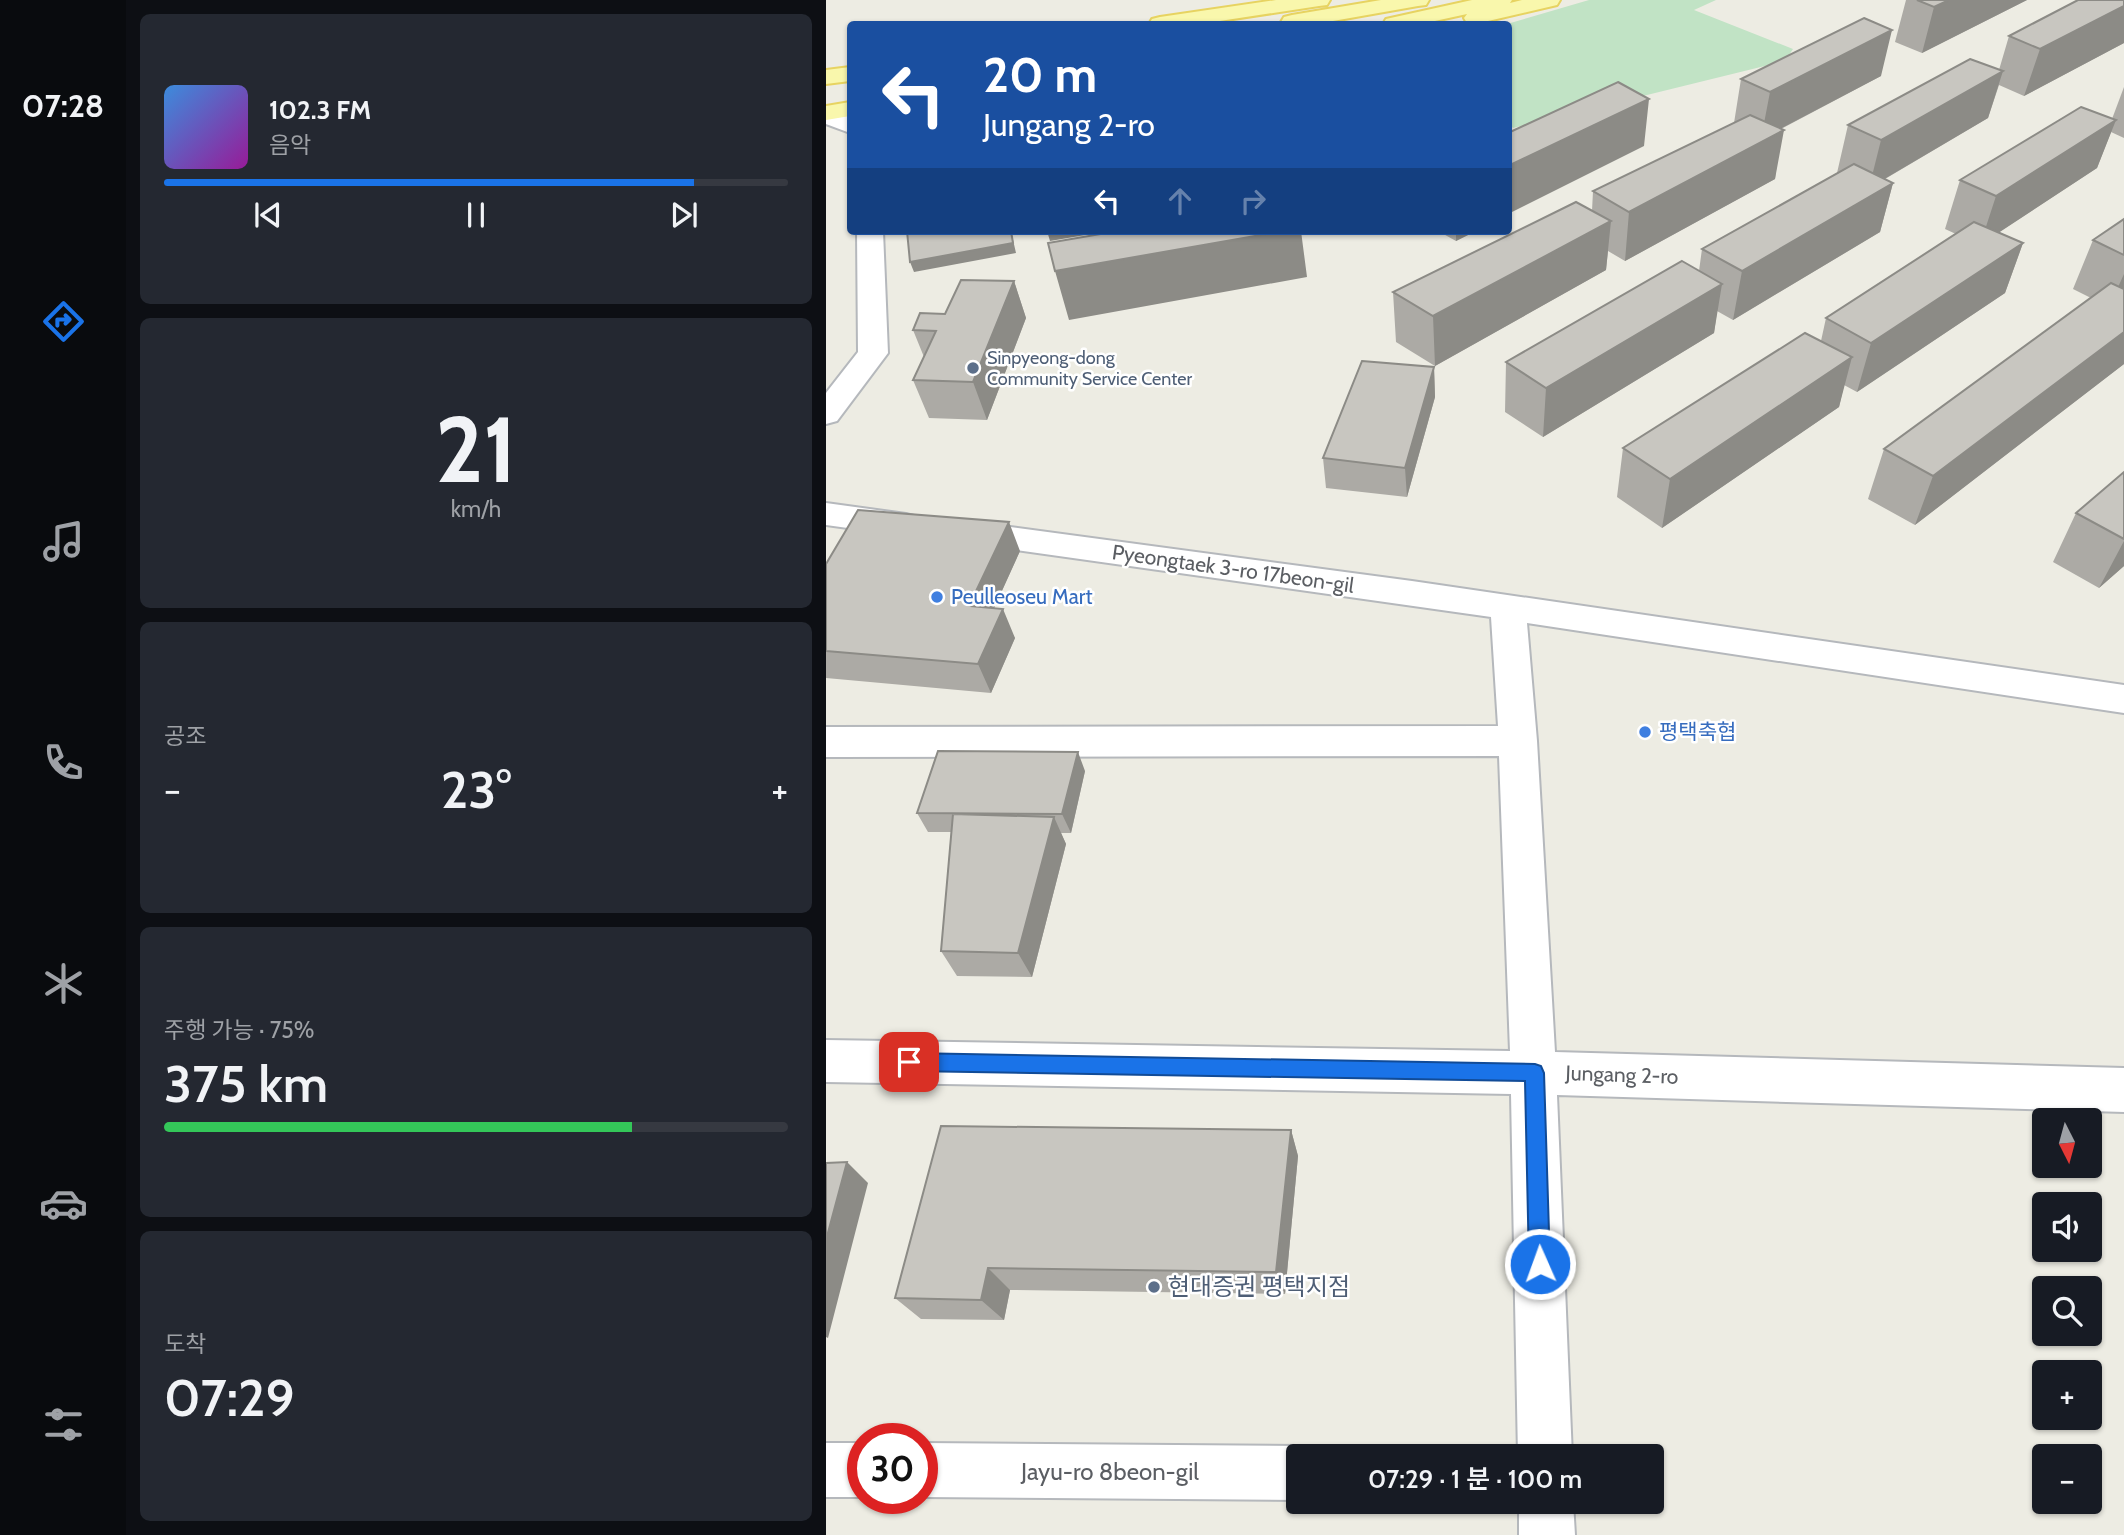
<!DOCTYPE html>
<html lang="ko">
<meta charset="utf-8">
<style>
:root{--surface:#171b24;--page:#242831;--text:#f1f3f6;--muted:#9ea1a6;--line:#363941;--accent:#1a73e8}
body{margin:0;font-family:Cabin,"Noto Sans KR",sans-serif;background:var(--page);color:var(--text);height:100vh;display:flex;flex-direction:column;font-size:26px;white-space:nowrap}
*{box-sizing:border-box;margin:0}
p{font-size:23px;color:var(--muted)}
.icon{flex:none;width:38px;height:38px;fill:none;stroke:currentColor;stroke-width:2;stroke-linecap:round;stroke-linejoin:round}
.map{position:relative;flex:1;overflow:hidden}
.details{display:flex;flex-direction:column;gap:14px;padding:14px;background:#0d0f14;width:700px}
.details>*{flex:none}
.top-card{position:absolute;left:21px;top:21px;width:665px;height:214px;border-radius:7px;box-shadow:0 2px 5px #0004;background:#1a4fa0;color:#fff;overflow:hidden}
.needle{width:46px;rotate:174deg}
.fabs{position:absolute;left:1206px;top:1108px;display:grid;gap:14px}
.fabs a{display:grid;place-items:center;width:70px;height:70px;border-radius:7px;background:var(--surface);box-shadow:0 2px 5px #0004;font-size:35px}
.speed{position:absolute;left:21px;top:1423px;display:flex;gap:14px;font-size:35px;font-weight:700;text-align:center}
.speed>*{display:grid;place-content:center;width:91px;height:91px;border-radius:50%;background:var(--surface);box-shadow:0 2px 5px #0004;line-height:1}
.speed .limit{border:10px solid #d22;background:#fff;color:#111}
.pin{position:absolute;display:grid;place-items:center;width:60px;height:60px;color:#fff;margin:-30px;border-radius:14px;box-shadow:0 4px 10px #0006}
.me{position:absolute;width:77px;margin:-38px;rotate:358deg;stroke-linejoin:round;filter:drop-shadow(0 0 5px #0008)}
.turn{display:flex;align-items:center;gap:24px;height:147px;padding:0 21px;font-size:32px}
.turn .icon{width:91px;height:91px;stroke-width:2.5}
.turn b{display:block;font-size:49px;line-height:60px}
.lanes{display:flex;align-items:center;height:66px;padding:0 21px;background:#0003;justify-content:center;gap:35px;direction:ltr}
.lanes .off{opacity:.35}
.big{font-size:52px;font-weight:600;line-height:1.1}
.details .widget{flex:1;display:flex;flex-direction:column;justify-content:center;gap:10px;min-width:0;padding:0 24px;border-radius:10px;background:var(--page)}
.details .dial{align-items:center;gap:0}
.dial b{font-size:91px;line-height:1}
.song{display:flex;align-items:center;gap:21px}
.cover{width:84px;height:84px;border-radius:10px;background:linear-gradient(135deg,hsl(210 70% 55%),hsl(300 70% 35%))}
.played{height:7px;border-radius:4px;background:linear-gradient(90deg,var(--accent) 85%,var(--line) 85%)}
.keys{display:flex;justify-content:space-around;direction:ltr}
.heat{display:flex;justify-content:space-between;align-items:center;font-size:38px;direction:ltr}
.charge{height:10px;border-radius:5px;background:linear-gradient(90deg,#34c759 75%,var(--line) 0)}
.trip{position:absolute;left:460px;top:1444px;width:378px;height:70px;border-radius:7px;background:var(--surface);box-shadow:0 2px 5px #0004;font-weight:600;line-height:70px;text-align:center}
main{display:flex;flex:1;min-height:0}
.tabs{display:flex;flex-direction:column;width:126px;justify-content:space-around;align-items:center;background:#090b0e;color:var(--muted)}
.tabs .icon{width:49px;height:49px}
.tabs .on{color:var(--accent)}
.tabs b{font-size:32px;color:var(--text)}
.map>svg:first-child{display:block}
.green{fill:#c1e3c5}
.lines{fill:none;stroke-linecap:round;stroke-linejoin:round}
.minor-casing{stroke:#b5b8bc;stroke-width:4}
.major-casing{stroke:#e7d361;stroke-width:4}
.minor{fill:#fff;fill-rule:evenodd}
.major{fill:#f9f7ac;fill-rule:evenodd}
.wall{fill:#acaaa5}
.shaded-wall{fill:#8c8b86}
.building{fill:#c8c6c0;stroke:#8c8b86;stroke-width:2}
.route{fill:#1a73e8;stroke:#114b97;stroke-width:2}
.service-dot{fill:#5c6f8a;stroke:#fff;stroke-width:2.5}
.shop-dot{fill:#3f7fe0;stroke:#fff;stroke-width:2.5}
.labels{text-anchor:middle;stroke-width:5;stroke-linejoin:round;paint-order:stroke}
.far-service-label{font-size:18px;fill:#4e5e75;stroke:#fff;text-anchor:start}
.street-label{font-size:21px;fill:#5b5e63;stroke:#fff}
.shop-label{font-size:21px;fill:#366cbe;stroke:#fff;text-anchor:start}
.near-service-label{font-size:24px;fill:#4e5e75;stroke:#fff;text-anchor:start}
.near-street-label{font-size:24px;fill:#5b5e63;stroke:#fff}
</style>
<main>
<nav class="tabs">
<b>07:28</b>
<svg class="icon on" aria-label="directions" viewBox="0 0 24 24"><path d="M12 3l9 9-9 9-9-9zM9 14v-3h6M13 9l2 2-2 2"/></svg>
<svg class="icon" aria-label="music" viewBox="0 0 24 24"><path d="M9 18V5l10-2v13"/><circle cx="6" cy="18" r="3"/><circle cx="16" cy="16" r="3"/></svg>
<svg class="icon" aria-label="phone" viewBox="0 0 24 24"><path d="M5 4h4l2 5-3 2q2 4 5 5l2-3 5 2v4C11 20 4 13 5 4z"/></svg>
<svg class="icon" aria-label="climate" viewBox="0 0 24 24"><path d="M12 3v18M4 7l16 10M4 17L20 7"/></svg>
<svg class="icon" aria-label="car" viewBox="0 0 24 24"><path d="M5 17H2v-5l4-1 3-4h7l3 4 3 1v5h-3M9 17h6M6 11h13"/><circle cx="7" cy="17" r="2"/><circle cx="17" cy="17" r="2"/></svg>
<svg class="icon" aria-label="filters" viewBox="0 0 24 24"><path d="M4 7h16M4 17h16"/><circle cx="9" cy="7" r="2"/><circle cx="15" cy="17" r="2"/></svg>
</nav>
<section class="details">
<div class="widget">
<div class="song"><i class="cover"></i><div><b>102.3 FM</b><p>음악</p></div></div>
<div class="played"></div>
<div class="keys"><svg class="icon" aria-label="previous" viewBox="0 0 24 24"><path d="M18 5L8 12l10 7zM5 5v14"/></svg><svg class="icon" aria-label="pause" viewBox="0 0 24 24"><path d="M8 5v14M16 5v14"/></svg><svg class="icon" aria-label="next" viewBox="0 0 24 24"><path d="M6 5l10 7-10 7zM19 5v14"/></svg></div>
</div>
<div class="widget dial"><b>21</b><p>km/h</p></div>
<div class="widget"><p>공조</p>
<div class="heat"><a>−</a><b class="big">23°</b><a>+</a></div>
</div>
<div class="widget"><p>주행 가능 · 75%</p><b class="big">375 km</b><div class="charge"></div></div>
<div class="widget"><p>도착</p><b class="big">07:29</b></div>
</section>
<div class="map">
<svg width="1298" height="1535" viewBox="0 0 1298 1535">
<rect width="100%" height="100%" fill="#edece3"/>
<path class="green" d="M763,0h127l-22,10 99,39 -8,12 -272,67 -4,-4 -2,-100z"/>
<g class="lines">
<g class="minor-casing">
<path id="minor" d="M5,110l19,7v16l-24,-9v-13z
M31,231h26l5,122 -51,68 -11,3v-31l32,-41z
M0,503l80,11 12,3 5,8 -5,8 -12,3 -80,-11z
M139,521l447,60 712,104v28l-597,-90 10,118 18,311 569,16v44l-567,-17 15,361h-54l-7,-362 -685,-12v-42l684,11 -11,-295 -673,1v-30l672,-1 -7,-109 -538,-76 -5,-8 5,-8z
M0,1443h37v54h-37z
M96,1443l376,3 20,10h-20v44l-376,-3z
M693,1502h54l2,33h-56z"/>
</g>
<g class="major-casing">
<path id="major" d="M450,0h54l-3,5 -8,1 -119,18h-51l3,-5 8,-2z
M555,0h48l-3,5 -8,1 -102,18h-33l-2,-2 3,-5 8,-2z
M646,0h40l-2,3 12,-3h38l-3,5 -82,19 -8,-1 -3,-5 3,-4 -46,10h-38l3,-5z
M24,67v14l-24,3v-14z
M24,102v14l-24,4v-14z"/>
</g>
<use href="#minor" class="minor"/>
<use href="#major" class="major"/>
</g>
<path class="wall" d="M1080,0h121l-105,53 -27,-11z
M1298,0v43l-100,53 -25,-11 -11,33 -103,61 8,4 -13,49 -147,88 -16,-9 -3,22 -171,104 -38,-25 1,-50 193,-91 3,-22 135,-76 11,-48 151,-55 10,-34z
M1055,76l-100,53 -6,50 -150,82 -17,-10 -2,19 -171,96 -39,-24 -3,-50 199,-81 1,-20 141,-68 7,-44z
M1298,87v51l-13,-6 -14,36 -98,64 24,11 -18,50 -148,99 -13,-7 -5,22 -177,121 -45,-31 6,-49 198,-107 5,-23 130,-84 -11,-5 15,-49 152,-61z
M1298,219v145l-209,161 -47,-26 16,-50 207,-151 -18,-9 20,-49z
M612,231h38l-20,10z
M188,281l12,37 -39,102 -58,-2 -16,-38 11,-23 -11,-27z
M608,367l1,30 -28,100 -81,-9 -3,-30z
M1298,472v94l-25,22 -46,-26 23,-49z
M194,551l-26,57 21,30 -24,55 -165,-15v-114z
M259,771l-14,62h-10l5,11 -34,133 -75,-1 -16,-25 10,-119h-23l-11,-19z
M465,1130l7,26 -13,138 -275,-4 -6,30 -83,-1 -26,-21z"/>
<path class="shaded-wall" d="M1123,0h78l-105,53 12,-46z
M1298,6v37l-100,53 16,-47z
M1066,30l-11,46 -120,63 9,-47z
M1177,71l-15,47 -119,70 12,-48z
M823,99l-5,47 -136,68v-48z
M1290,120l-19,48 -117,77 16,-49z
M958,130l-9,49 -150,82 4,-49z
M1067,183l-13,49 -147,88 9,-49z
M785,221l-5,49 -171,96 -2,-50z
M185,231l5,22 -102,19 -4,-10z
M221,231h62l-59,10z
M457,231h18l6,46 -238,43 -14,-49z
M630,231h20l-20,10z
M1197,243l-18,50 -148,99 14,-49z
M1298,274v23l-15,10z
M188,281l12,37 -39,102 -14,-38z
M896,284l-8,49 -171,104 3,-49z
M1298,332v32l-209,161 18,-49z
M1026,357l-13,50 -177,121 8,-49z
M608,367l1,30 -28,100 -2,-29z
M183,522l11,29 -38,84 -13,-29z
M1298,541v25l-25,22z
M177,609l12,29 -24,55 -13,-29z
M252,752l7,19 -14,62 -9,-19z
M228,817l12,27 -34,133 -14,-24z
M465,1130l7,26 -13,138 -9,-22z
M21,1162l21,21 -40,155 -2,-1v-97z
M162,1268l22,22 -6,30 -23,-20z"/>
<path class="building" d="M1091,0h32l-15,7z
M1252,0h46v6l-84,43 -31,-13z
M1038,18l28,12 -122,62 -29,-13z
M1144,59l33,12 -122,69 -33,-15z
M792,82l31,17 -141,67v-33z
M1255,107l35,13 -120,76 -36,-16z
M924,115l34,15 -155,82 -36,-21z
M1028,164l39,19 -151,88 -40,-22z
M750,202l35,19 -178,95 -40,-24z
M1298,219v36l-31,-15z
M1148,222l49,21 -152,100 -45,-25z
M81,231h104l2,12 -103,19z
M292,231h165l-228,40 -7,-28z
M856,261l40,23 -176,104 -40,-26z
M135,280l53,1 -41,101 -60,-2 23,-49 -23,-1 7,-17 25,1z
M1285,283l13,6v43l-191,144 -49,-27z
M979,333l47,24 -182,122 -47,-31z
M536,361l72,6 -29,101 -82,-10z
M1298,472v67l-48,-26z
M32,510l151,12 -40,84 34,3 -25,55 -152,-13v-87z
M112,751l140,1 -16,62 -145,-1z
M127,814l101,3 -36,136 -77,-2z
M115,1126l350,4 -15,142 -288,-4 -7,32 -86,-2z
M21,1162l-21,78v-77z"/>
<path class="route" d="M83,1053l626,11 6,2 3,7 6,191 -3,8 -7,3 -8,-3 -3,-8 -4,-183 -616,-10 -7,-3 -2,-6 2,-6z"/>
<g class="service-dot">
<circle cx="147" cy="368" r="7"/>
<circle cx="328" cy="1287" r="7"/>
</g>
<g class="shop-dot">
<circle cx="111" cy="597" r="7"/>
<circle cx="819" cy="732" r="7"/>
</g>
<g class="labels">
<g class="far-service-label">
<text x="161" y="364">Sinpyeong-dong<tspan x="161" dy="21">Community Service Center</tspan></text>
</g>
<g class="street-label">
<text transform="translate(407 569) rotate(8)" y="7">Pyeongtaek 3-ro 17beon-gil</text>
<text transform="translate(796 1075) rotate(2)" y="7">Jungang 2-ro</text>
</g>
<g class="shop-label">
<text x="125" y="604">Peulleoseu Mart</text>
<text x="833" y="739">평택축협</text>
</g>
<g class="near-service-label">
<text x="342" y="1295">현대증권 평택지점</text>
</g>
<g class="near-street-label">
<text x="284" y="1480">Jayu-ro 8beon-gil</text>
</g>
</g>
</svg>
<div class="fabs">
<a><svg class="needle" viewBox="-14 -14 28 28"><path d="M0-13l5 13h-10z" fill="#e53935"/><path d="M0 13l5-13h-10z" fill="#9ea1a6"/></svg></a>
<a><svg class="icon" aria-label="sound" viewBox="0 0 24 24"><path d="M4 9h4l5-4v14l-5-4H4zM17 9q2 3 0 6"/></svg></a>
<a><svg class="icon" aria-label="search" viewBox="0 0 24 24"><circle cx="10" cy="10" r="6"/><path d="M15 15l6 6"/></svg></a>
<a>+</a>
<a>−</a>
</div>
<div class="speed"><div class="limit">30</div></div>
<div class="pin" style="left:83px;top:1062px;background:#d93025"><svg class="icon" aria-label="arrive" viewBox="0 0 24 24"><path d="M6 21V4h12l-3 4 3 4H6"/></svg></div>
<svg class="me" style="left:714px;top:1264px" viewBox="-20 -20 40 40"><circle r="17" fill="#1a73e8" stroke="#fff" stroke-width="3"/><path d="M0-11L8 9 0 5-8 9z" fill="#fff"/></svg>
<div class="trip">07:29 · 1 분 · 100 m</div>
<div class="top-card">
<div class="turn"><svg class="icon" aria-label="left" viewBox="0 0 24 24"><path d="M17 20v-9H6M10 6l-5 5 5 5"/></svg><div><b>20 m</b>Jungang 2-ro</div></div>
<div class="lanes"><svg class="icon" aria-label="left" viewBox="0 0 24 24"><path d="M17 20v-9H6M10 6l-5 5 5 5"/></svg><svg class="icon off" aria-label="ahead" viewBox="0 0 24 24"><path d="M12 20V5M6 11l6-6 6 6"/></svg><svg class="icon off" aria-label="right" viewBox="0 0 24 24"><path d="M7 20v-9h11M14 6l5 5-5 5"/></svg></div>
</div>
</div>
</main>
